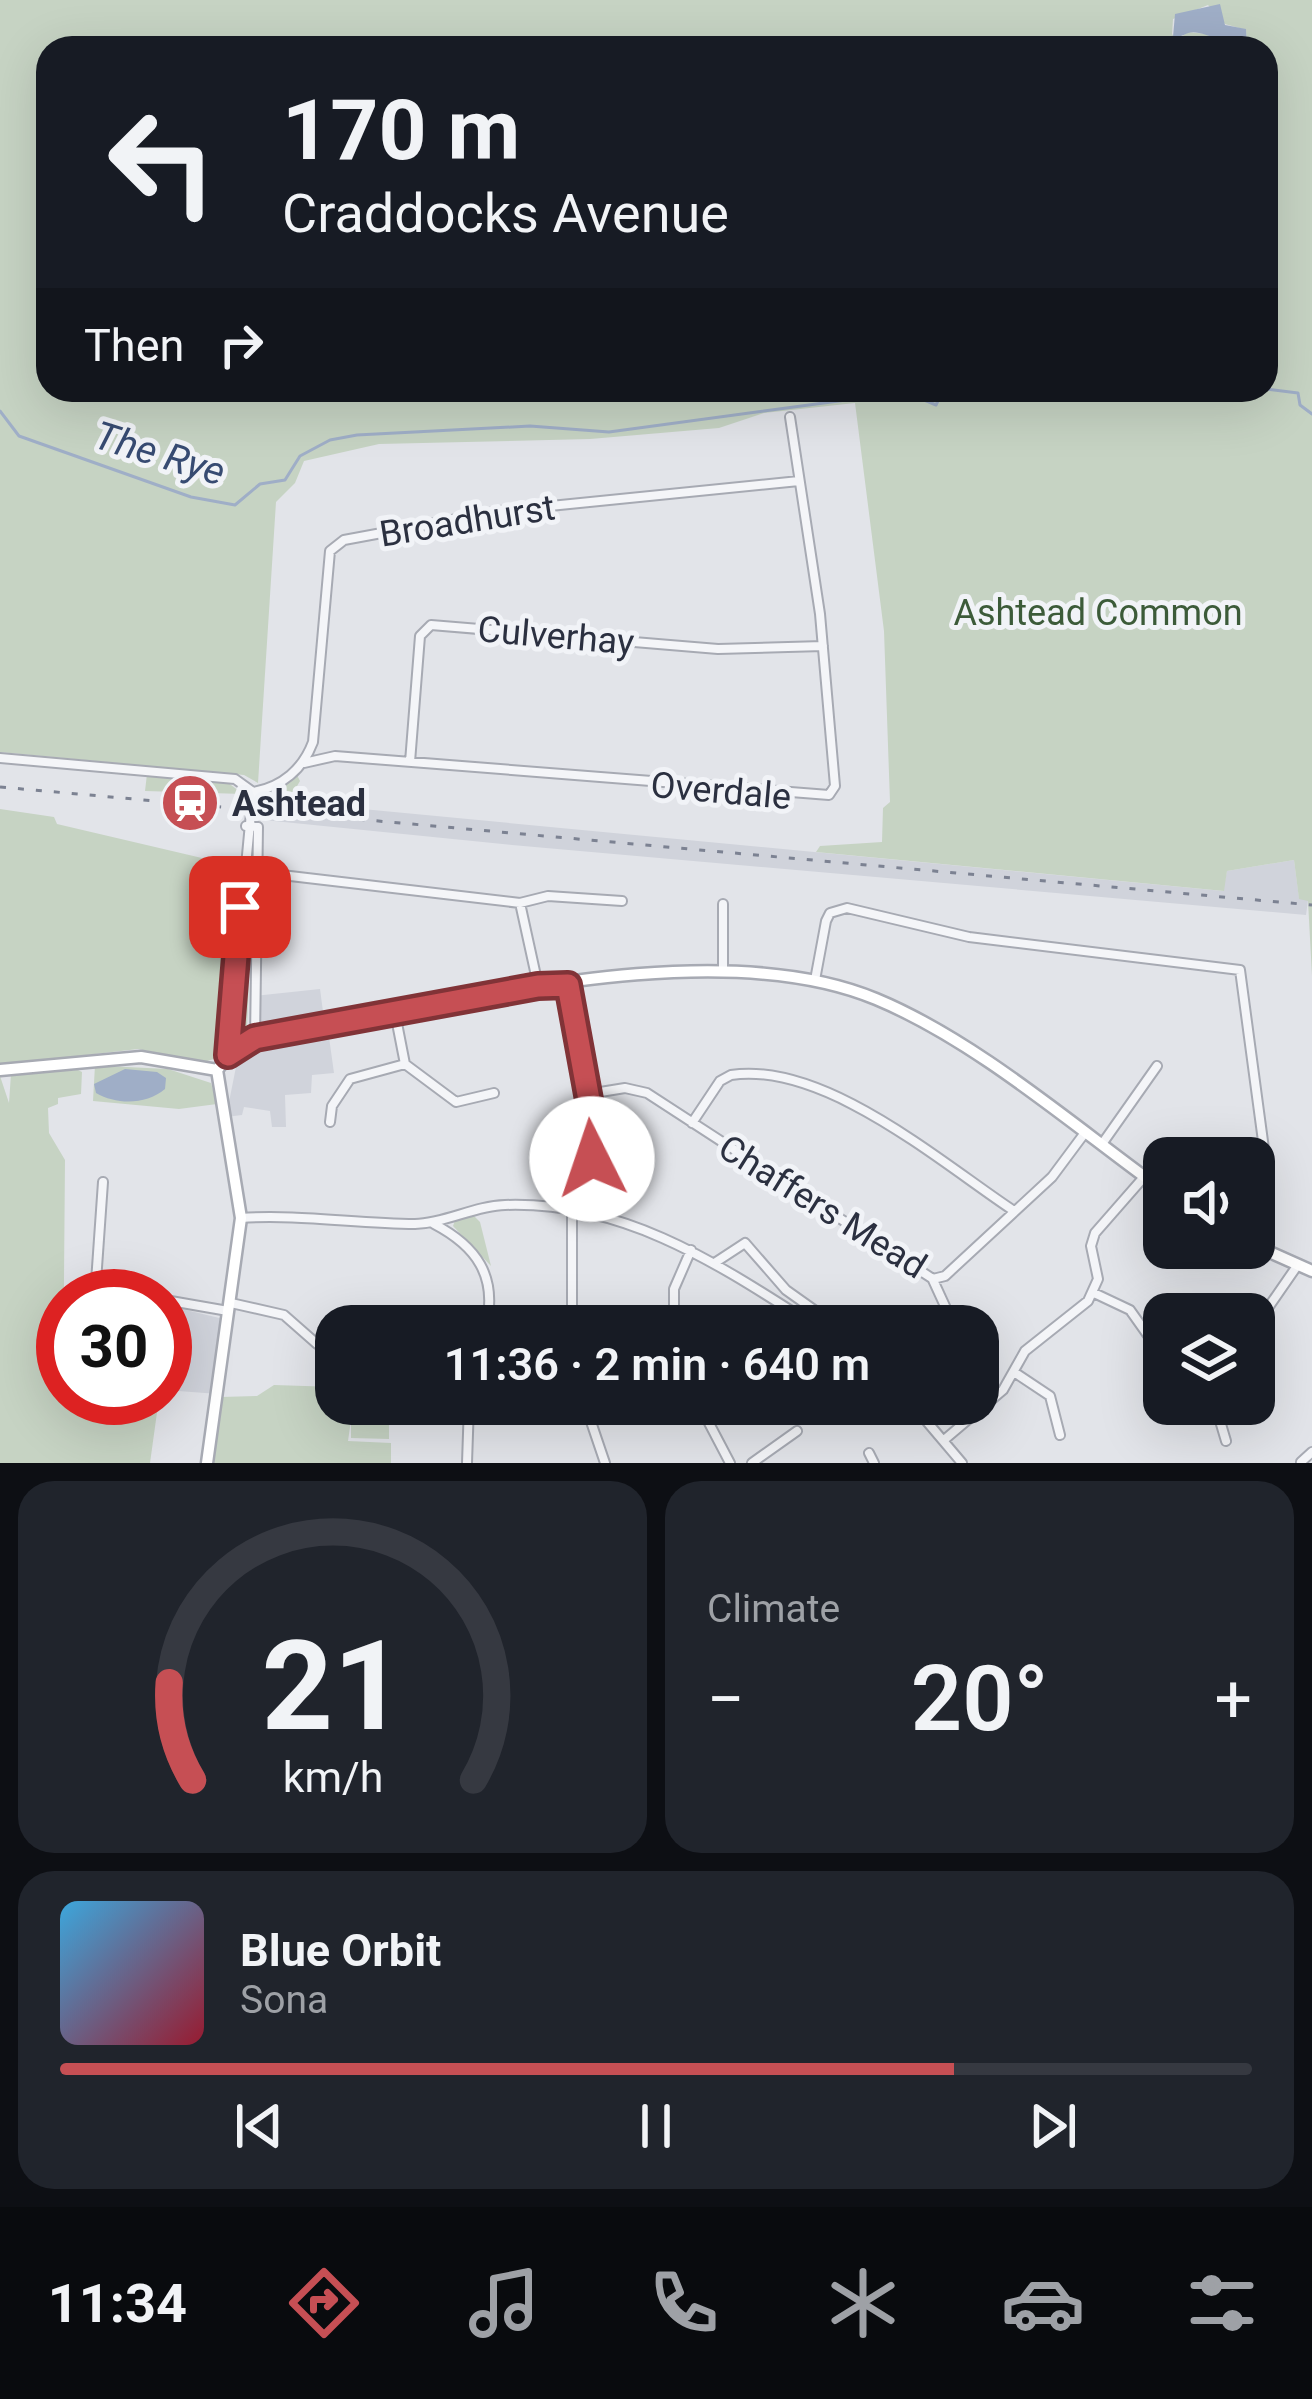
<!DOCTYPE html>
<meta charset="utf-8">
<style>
:root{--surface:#171b24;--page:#20242c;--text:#f1f3f6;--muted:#9ea1a6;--line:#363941;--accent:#c64f54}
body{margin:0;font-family:Roboto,sans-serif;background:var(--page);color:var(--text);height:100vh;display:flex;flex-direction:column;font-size:45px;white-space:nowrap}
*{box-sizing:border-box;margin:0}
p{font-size:39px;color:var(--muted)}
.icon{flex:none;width:66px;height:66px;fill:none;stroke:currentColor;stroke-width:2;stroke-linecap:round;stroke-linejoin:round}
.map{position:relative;height:1463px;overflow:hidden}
.side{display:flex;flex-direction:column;gap:18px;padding:18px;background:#0d0f14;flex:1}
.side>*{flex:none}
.top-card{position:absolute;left:36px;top:36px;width:1242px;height:366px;border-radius:36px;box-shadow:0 12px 48px #0002;background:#171b24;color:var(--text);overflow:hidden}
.fabs{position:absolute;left:1143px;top:1137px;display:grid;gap:24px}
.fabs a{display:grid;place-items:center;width:132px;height:132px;border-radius:24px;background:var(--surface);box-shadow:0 12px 48px #0002;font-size:60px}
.speed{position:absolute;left:36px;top:1269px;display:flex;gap:24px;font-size:60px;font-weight:700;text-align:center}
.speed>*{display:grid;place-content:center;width:156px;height:156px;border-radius:50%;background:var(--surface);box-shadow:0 12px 48px #0002;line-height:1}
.speed .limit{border:18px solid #d22;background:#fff;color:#111}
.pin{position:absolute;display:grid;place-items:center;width:102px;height:102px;color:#fff;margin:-51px;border-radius:24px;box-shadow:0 6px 18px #0006}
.me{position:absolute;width:132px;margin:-66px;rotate:356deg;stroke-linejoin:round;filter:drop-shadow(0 0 9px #0008)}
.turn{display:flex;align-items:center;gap:42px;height:252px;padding:0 48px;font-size:54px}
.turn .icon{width:156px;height:156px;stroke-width:2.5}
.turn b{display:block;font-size:84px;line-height:102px}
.then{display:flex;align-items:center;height:114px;padding:0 48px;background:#0003;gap:24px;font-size:45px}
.big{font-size:90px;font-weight:600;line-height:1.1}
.side .tile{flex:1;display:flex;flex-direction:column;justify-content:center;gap:18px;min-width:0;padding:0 42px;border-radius:36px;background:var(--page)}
.side .dial{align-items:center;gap:0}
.dial svg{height:312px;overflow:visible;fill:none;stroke:var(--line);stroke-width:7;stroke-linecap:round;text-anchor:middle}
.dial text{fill:var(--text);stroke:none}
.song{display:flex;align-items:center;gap:36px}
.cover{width:144px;height:144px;border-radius:18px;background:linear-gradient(135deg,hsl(200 70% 55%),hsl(350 70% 35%))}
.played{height:12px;border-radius:6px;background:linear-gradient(90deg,var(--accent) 75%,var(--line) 75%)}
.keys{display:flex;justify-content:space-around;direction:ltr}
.heat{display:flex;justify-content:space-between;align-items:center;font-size:66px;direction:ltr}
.side .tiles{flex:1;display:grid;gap:18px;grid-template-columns:1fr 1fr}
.tile:last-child{grid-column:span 2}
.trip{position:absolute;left:315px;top:1305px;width:684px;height:120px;border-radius:36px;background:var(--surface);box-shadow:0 12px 48px #0002;font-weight:600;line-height:120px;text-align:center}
.menu{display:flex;height:192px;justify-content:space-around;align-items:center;background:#090b0e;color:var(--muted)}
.menu .icon{width:84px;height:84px}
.menu .active{color:var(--accent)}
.menu b{font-size:54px;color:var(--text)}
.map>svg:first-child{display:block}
.built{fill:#d0d3db}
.green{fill:#c6d3c3;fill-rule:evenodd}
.water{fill:#9faec7}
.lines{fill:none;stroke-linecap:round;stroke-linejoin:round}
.stream{stroke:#9faec7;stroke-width:3}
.street-casing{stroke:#a7aab3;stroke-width:12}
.secondary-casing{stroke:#a7aab3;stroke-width:15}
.street{stroke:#f4f5f8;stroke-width:8}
.secondary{stroke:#fff;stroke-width:10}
.rail{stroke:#7c8292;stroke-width:3;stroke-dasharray:6 12;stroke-linecap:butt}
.route-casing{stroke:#813337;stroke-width:30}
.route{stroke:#c64f54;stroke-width:21}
.labels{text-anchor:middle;stroke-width:10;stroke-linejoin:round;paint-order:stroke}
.street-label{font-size:36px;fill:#2b3040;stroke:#f1f3f7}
.park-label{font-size:36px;fill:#3c5b39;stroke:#f1f3f7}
.poi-label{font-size:36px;font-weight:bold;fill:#2b3040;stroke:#f1f3f7;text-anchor:start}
.water-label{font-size:39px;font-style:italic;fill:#374b72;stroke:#f1f3f7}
</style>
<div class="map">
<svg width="1312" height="1463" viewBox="0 0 1312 1463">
<rect width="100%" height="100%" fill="#e2e4e9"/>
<path class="built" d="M257,799l966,92 4,-20 67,-11 5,38 9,2 -2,15 -794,-70 -258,-26z
M320,989l4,30 -64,14 -6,-37z
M328,1030l6,43 -22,2 -1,18 -26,2 1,32h-14l-2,-16 -26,-4 -2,8 -16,2 13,-65 13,-9z
M165,1305l67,16 -14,73 -53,-4z"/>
<path class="green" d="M0,0h1312v976l-4,-75 -9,-2 -5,-39 -67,11 -3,20 -408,-39 4,-6 62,-4 1,-34 7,-6 -6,-171 -29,-228 -91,10 -45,15 -129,11 -211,5 -75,17 -9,22 -19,19 -18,281 -14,-8 -244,-23zM1208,5l17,19 21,6 1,18h19v342h-1218v-342h1177l-18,-14 -19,-2 -11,8 -5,-6 1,-15z
M147,774l80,8 16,12 -98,-3z
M297,775l3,6 -7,12 55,15 -91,-9v-6l22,-4z
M0,809l54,8 3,7 179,42 -9,173 -10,19 -13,4 -66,-13 -138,16z
M250,831l5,3 -8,194 -9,7 -2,-68z
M140,1060l15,4 -49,2 62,3 43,14 6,21 -38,5 -86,-8 2,-36z
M78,1070l4,2 -1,22 -23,4v6l-10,4 1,25 16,27 -2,238h96l-9,65h-150v-387l9,27 2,-29z
M472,1214l8,8 11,44 -38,-40 3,-8z
M274,1385l62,2v17h53v35l-38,-1v-18l-3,21 43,2v20h-179l9,-66 36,-1z"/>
<path class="water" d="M1220,4l5,21 21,4 1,19c-22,0 -29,-11 -48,-15 -14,-3 -14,5 -26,4l2,-23z
M125,1069l32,3 9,6 -1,11c-19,16 -48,16 -69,4l-2,-9z"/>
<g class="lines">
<path class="stream" d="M1266,389l32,4 2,12 12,9
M901,390l35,15 7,-15
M971,390l8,6 16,-6
M1228,390l6,5 9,-5
M0,411l19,25 172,61 44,8 25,-21 25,-4 15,-24 30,-16 27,-5 173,-9 79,6 237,-32 20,-10"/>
<g class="street-casing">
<path id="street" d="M0,758l235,21 18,13
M410,762l10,-126 11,-11 287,24 105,-3
M304,763l31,-7 494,39 6,-9 -15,-172 -30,-197
M253,792c29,-5 50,-23 60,-50l17,-191 14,-11 156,-29 299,-30
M246,826l12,1 -3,211
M256,872l264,31 28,-7 74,5
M520,903l18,82
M723,904v68
M815,980l11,-59 4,-8 17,-5 122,29 271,33 27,201 -13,31
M567,985l28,153 -14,72
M395,1013l10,51 51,38 38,-9
M228,1055l25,-263
M588,1094l37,-6 22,5 286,186 12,-3 107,-99 32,-43
M330,1122l2,-16 18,-27 55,-15
M692,1123l28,-42 11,-6c93,-14 209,87 283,136
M1102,1144l55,-78
M572,1209v117
M241,1218c58,-4 117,6 174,6 31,-1 59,-18 90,-19 120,-4 213,59 310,121
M434,1224c42,22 64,52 52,102
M716,1262l29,-19 41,47 31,22 -5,12
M933,1280l17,37
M1094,1293l36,17 34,48
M95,1296l8,-114
M122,1296h28
M165,1300l63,11
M231,1303l53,12 33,29 19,3
M674,1326v-37l17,-39
M1254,1328l43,-62
M1014,1372l36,24 10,39
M585,1404l20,59
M699,1404l31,59
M912,1404l50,59
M1215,1404l11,37
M944,1440l59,-50 22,-39 63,-50 10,-22 -7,-33 4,-13 49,-56
M869,1453l5,10
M1301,1462l11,-10
M467,1463l2,-59
M752,1463l45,-32"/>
</g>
<g class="secondary-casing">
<path id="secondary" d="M0,1070l141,-13 76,13
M1254,1245l58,26
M207,1463l34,-245 -24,-148 17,-21 21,-11c176,-28 453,-109 621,-39 101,42 199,128 288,192"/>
</g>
<use href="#street" class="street"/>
<use href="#secondary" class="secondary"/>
<path class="rail" d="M0,787l1312,118"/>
</g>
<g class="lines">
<g class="route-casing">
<path id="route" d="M240,907l-12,148 27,-17 283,-52 30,-1 28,153 -4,21"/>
</g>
<use href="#route" class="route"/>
</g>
<defs>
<g id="station-disc" transform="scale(3)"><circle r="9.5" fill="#c64f54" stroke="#f1f3f7"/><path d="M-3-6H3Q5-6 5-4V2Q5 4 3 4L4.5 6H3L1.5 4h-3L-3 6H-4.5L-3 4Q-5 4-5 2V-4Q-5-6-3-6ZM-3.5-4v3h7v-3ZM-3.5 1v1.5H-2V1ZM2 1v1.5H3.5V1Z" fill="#fff"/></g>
</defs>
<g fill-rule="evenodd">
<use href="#station-disc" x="190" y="803"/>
</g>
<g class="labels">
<g class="street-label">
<text transform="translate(467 520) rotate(-9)" y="13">Broadhurst</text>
<text transform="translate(556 635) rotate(5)" y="13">Culverhay</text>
<text transform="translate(721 790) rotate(5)" y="13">Overdale</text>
<text transform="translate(823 1206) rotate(32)" y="13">Chaffers Mead</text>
</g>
<g class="park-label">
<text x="1098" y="625">Ashtead Common</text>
</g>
<g class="poi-label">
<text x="232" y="816">Ashtead</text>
</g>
<g class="water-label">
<text transform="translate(160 453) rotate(17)" y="14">The Rye</text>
</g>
</g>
</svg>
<div class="fabs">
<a><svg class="icon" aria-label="sound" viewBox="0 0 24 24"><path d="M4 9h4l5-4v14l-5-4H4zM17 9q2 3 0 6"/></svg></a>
<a><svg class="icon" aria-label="layers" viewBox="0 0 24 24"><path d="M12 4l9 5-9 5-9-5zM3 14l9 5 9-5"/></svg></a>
</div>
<div class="speed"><div class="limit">30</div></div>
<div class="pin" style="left:240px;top:907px;background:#d93025"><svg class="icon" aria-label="arrive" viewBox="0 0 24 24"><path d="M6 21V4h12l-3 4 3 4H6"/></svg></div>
<svg class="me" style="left:592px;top:1159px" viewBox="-20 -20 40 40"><circle r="19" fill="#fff"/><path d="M0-13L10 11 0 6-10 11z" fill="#c64f54"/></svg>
<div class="trip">11:36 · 2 min · 640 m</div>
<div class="top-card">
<div class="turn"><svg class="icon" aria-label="left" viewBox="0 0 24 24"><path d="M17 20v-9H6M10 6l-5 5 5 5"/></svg><div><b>170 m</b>Craddocks Avenue</div></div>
<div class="then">Then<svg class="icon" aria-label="right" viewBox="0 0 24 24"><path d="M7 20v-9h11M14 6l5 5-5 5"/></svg></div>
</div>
</div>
<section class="side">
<div class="tiles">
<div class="tile dial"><svg viewBox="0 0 100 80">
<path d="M14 69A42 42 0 1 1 86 69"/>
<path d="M14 69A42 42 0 0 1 8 44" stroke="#c64f54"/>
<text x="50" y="56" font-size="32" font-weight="700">21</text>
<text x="50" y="72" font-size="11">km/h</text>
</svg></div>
<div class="tile"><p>Climate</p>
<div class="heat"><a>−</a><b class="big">20°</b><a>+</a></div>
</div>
<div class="tile">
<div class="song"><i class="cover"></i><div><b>Blue Orbit</b><p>Sona</p></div></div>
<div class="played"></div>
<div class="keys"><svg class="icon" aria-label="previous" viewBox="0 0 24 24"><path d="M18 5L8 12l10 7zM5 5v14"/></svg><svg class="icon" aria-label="pause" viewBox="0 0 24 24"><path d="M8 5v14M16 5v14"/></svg><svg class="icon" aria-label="next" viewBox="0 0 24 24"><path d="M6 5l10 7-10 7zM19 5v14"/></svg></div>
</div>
</div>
</section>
<nav class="menu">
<b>11:34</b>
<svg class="icon active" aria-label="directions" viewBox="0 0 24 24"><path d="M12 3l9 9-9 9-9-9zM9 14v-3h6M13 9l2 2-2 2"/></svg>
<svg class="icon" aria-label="music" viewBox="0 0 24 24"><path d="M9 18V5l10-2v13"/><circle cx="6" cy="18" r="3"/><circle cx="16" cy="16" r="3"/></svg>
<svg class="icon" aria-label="phone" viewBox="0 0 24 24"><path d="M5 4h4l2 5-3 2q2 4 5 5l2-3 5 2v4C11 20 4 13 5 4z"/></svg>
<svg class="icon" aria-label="climate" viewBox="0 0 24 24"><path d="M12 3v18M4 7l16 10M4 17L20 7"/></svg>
<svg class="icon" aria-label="car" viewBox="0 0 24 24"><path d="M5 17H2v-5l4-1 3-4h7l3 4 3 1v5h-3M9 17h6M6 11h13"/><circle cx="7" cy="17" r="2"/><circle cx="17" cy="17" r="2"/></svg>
<svg class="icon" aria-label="filters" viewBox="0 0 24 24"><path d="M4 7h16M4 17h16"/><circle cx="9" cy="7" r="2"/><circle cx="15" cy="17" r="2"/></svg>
</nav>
